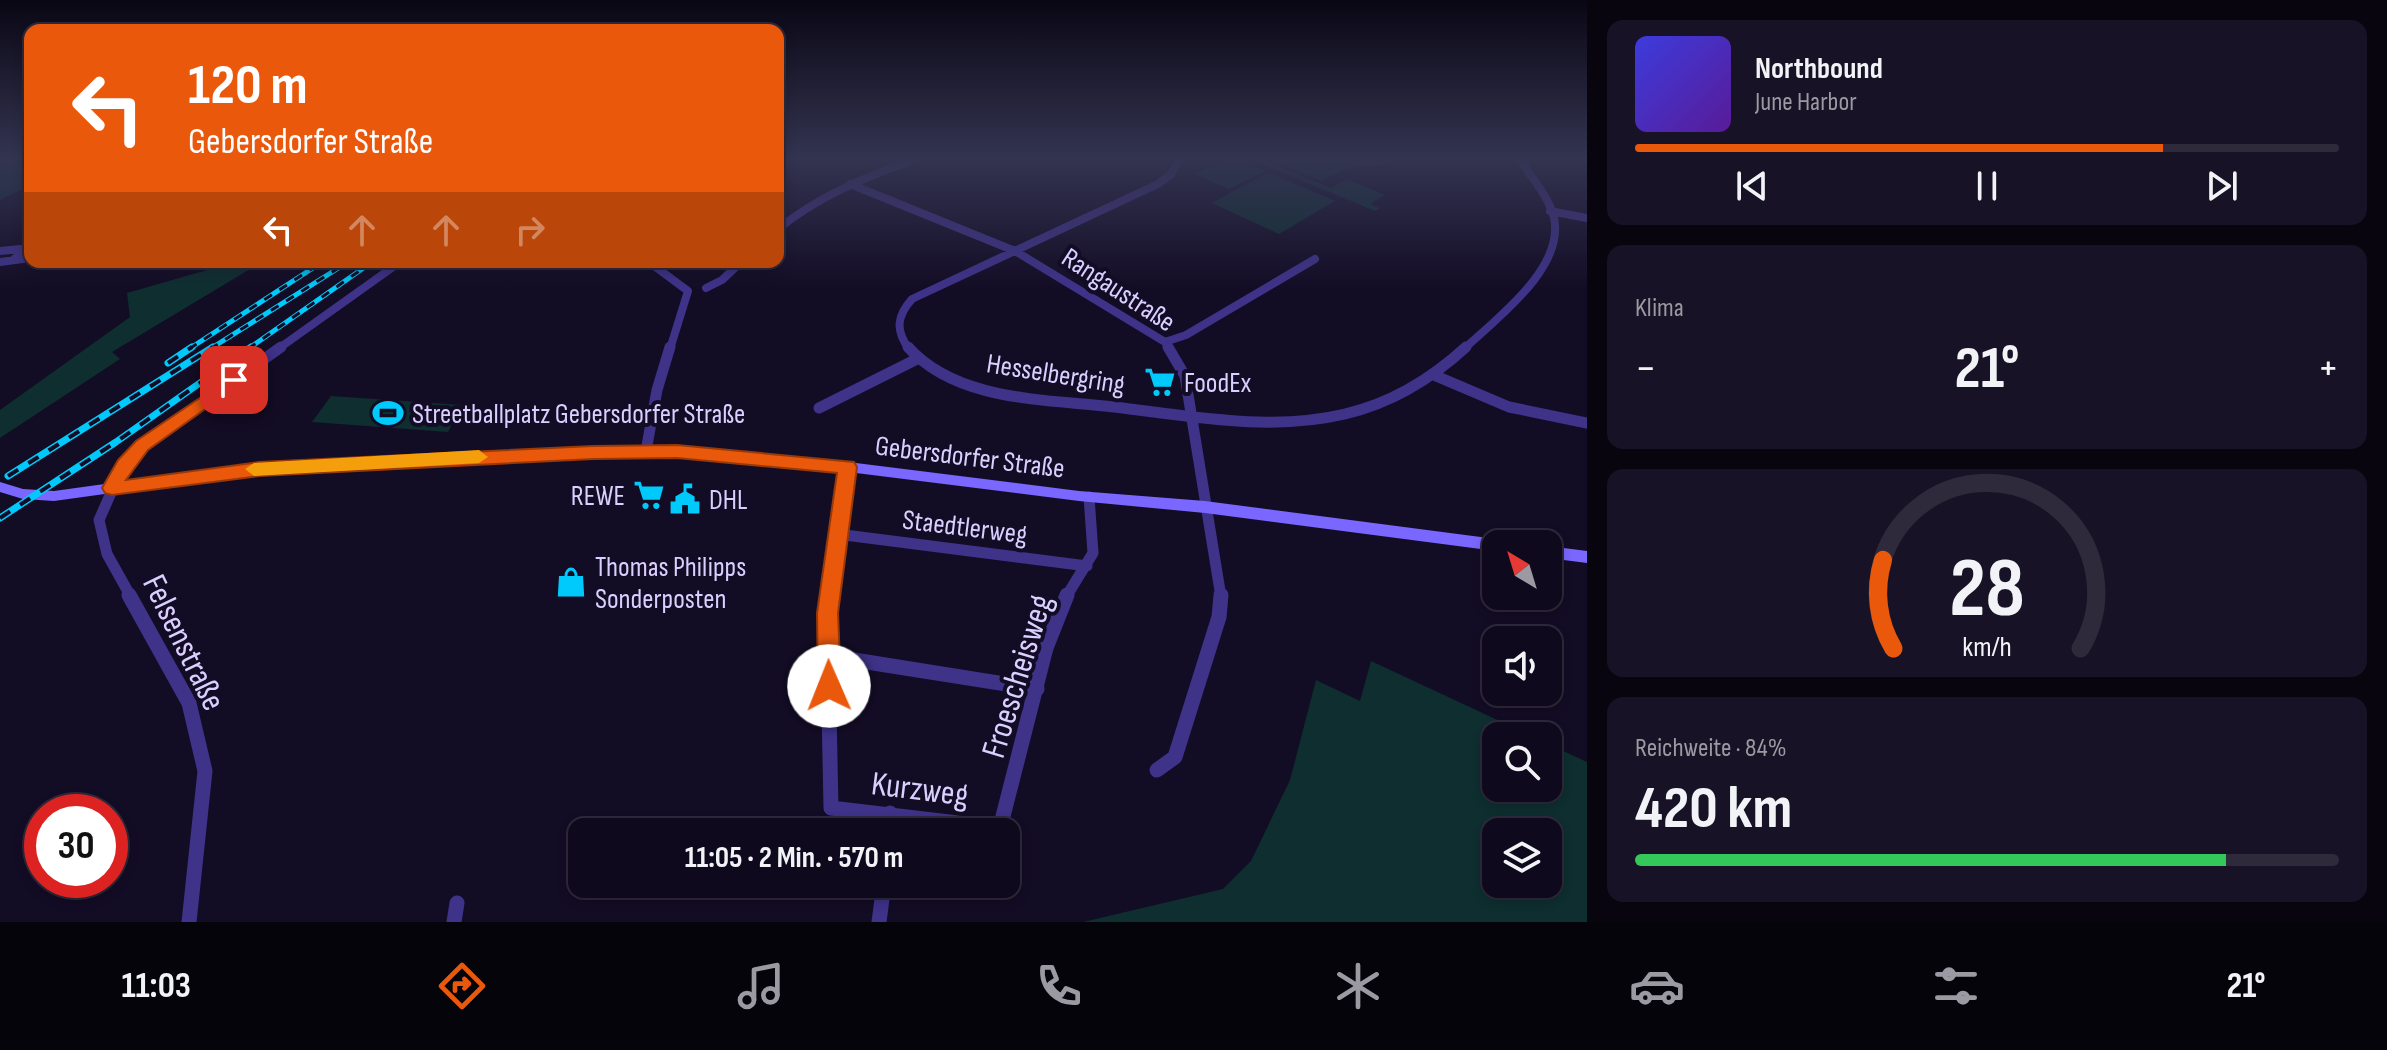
<!DOCTYPE html>
<html lang="de">
<meta charset="utf-8">
<style>
:root{--surface:#0e091c;--page:#171225;--text:#f1f3f6;--muted:#9b9aa3;--line:#2e2a3b;--accent:#ea580c}
body{margin:0;font-family:"Sofia Sans Condensed",sans-serif;background:var(--page);color:var(--text);height:100vh;display:flex;flex-direction:column;font-size:30px;white-space:nowrap}
*{box-sizing:border-box;margin:0}
p{font-size:26px;color:var(--muted)}
.icon{flex:none;width:44px;height:44px;fill:none;stroke:currentColor;stroke-width:2;stroke-linecap:round;stroke-linejoin:round}
.map{position:relative;flex:1;overflow:hidden}
.drawer{display:flex;flex-direction:column;gap:20px;padding:20px;background:#08050f;width:800px}
.drawer>*{flex:none}
.top-card{position:absolute;left:24px;top:24px;width:760px;height:244px;border-radius:16px;box-shadow:0 4px 12px #0003,0 0 0 2px var(--line);background:#ea580c;color:#fff;overflow:hidden}
.needle{width:52px;rotate:322deg}
.buttons{position:absolute;left:1482px;top:530px;display:grid;gap:16px}
.buttons a{display:grid;place-items:center;width:80px;height:80px;border-radius:16px;background:var(--surface);box-shadow:0 4px 12px #0003,0 0 0 2px var(--line);font-size:40px}
.speed{position:absolute;left:24px;top:794px;display:flex;gap:16px;font-size:40px;font-weight:700;text-align:center}
.speed>*{display:grid;place-content:center;width:104px;height:104px;border-radius:50%;background:var(--surface);box-shadow:0 4px 12px #0003,0 0 0 2px var(--line);line-height:1}
.speed .limit{border:12px solid #d22;background:#fff;color:#111}
.pin{position:absolute;display:grid;place-items:center;width:68px;height:68px;color:#fff;margin:-34px;border-radius:16px;box-shadow:0 4px 12px #0006}
.me{position:absolute;width:88px;margin:-44px;rotate:359deg;stroke-linejoin:round;filter:drop-shadow(0 0 6px #0008)}
.turn{display:flex;align-items:center;gap:28px;height:168px;padding:0 32px;font-size:36px}
.turn .icon{width:104px;height:104px;stroke-width:2.5}
.turn b{display:block;font-size:56px;line-height:68px}
.lanes{display:flex;align-items:center;height:76px;padding:0 32px;background:#0003;justify-content:center;gap:40px;direction:ltr}
.lanes .off{opacity:.35}
.big{font-size:60px;font-weight:700;line-height:1.1}
.drawer .card{flex:1;display:flex;flex-direction:column;justify-content:center;gap:12px;min-width:0;padding:0 28px;border-radius:16px;background:var(--page)}
.drawer .dial{align-items:center;gap:0}
.dial svg{height:208px;overflow:visible;fill:none;stroke:var(--line);stroke-width:7;stroke-linecap:round;text-anchor:middle}
.dial text{fill:var(--text);stroke:none}
.song{display:flex;align-items:center;gap:24px}
.cover{width:96px;height:96px;border-radius:12px;background:linear-gradient(135deg,hsl(240 70% 55%),hsl(270 70% 35%))}
.played{height:8px;border-radius:4px;background:linear-gradient(90deg,var(--accent) 75%,var(--line) 75%)}
.keys{display:flex;justify-content:space-around;direction:ltr}
.heat{display:flex;justify-content:space-between;align-items:center;font-size:44px;direction:ltr}
.charge{height:12px;border-radius:6px;background:linear-gradient(90deg,#34c759 84%,var(--line) 0)}
.trip{position:absolute;left:568px;top:818px;width:452px;height:80px;border-radius:16px;background:var(--surface);box-shadow:0 4px 12px #0003,0 0 0 2px var(--line);font-weight:700;line-height:80px;text-align:center}
.tab-bar{display:flex;height:128px;justify-content:space-around;align-items:center;background:#06040b;color:var(--muted)}
.tab-bar .icon{width:56px;height:56px}
.tab-bar .active{color:var(--accent)}
.tab-bar b{font-size:36px;color:var(--text)}
main{display:flex;flex:1;min-height:0}
.map>svg:first-child{display:block}
.green{fill:#0e2e30;fill-rule:evenodd}
.lines{fill:none;stroke-linecap:round;stroke-linejoin:round}
.street-far2{stroke:#3e3289;stroke-width:8}
.street-far1{stroke:#3e3289;stroke-width:11}
.street{stroke:#3e3289;stroke-width:15}
.secondary{fill:#7967ff;fill-rule:evenodd}
.rail-far1-casing{stroke:#00cafb;stroke-width:5}
.rail-casing{stroke:#00cafb;stroke-width:7}
.rail-far1{stroke:#130c25;stroke-width:3;stroke-dasharray:9;stroke-linecap:butt}
.rail{stroke:#130c25;stroke-width:4;stroke-dasharray:12;stroke-linecap:butt}
.route{fill:#ea580c;stroke:#983908;stroke-width:2}
.slow{fill:#f59e0b}
.labels{text-anchor:middle;stroke-width:8;stroke-linejoin:round;paint-order:stroke}
.street-label{font-size:28px;fill:#dad0ff;stroke:#130c25}
.poi-label{font-size:28px;fill:#dad0ff;stroke:#130c25;text-anchor:start}
.near-street-label{font-size:34px;fill:#dad0ff;stroke:#130c25}
</style>
<main>
<div class="map">
<svg width="1587" height="922" viewBox="0 0 1587 922">
<rect width="100%" height="100%" fill="#130c25"/>
<path class="green" d="M0,160h30v25l-30,15z
M1225,160h14l26,11 -36,18 -34,-15z
M1252,160h11l68,28 16,-9 38,16 -15,9 10,4 -5,3z
M1272,160h122l-8,4 -39,4 -26,13z
M1268,172l67,29 -56,33 -67,-31z
M235,262h27l-150,90 8,7 -120,79v-28l130,-93 -3,-24z
M331,396l131,9 -14,27 -136,-10z
M1371,661l161,75h-36v52h52v-44l39,18v160h-504l140,-33 28,-28 39,-81 26,-100 44,21zM1496,832h52v52h-52z"/>
<g class="lines">
<path class="street-far2" d="M850,184l165,67 150,91 4,7
M1550,211l37,7
M778,229c41,-33 87,-52 136,-69
M0,251l20,-2v5l-6,5
M0,262l30,-4
M649,262l39,29 -18,58
M706,288l16,-8 19,-18
M1165,342l21,-7 129,-76
M278,349l122,-87
M909,349c-14,-19 -12,-33 3,-50l246,-115 13,-10 8,-14
M1464,349c32,-30 101,-81 90,-131 -5,-21 -22,-40 -34,-58"/>
<path class="street-far1" d="M908,347c49,55 139,52 206,60 76,9 155,25 231,7 47,-11 85,-34 121,-67
M1168,347l17,29 36,221
M1436,376l73,31 78,16
M819,408l100,-50
M646,451l11,-61 13,-43
M837,534l250,32
M131,597l-24,-43 -8,-34 19,-43 24,-31 139,-99
M829,597l18,-130
M1066,597l27,-44 -4,-56"/>
<path class="street" d="M129,595l60,108 16,68 -16,151
M829,595l-2,18 4,195 169,20 46,-180 21,-53
M829,656l208,33
M1157,770l18,-13 44,-140 2,-22
M889,832l1,-19
M454,922l3,-19
M879,922l5,-38"/>
<path class="secondary" d="M677,446l147,13 255,32 126,10 291,38 7,5h-7v7l-291,-38 -126,-12 -255,-32 -147,-13 -164,4 -271,15 -188,26 -31,-2 -23,-7v-10l23,7 31,2 188,-26 271,-15z
M1548,546l39,5v12l-39,-5z"/>
<g class="rail-far1-casing">
<path id="rail-far1" d="M189,349l133,-87
M210,349l138,-87
M248,349l124,-87"/>
</g>
<g class="rail-casing">
<path id="rail" d="M168,363l24,-16
M8,476l205,-129
M0,518l116,-76 135,-95"/>
</g>
<use href="#rail-far1" class="rail-far1"/>
<use href="#rail" class="rail"/>
</g>
<linearGradient id="sky" x2="0" y2="1"><stop stop-color="#0a0714"/><stop offset="0.55" stop-color="#333451"/><stop offset="1" stop-color="#333451" stop-opacity="0"/></linearGradient>
<rect width="1587" height="289" fill="url(#sky)"/>
<path class="route" d="M234,375l8,5 -2,4 -92,66 -22,30 133,-18 334,-16 84,-1 177,17 3,5 -19,146 3,73 -4,8 -8,3 -8,-3 -3,-8 -1,-73 20,-140 -160,-15 -84,1 -334,17 -147,19 -7,-2 -3,-5 16,-28 18,-19z"/>
<path class="slow" d="M479,450l9,7 -9,6 -225,13 -9,-7 9,-6z"/>
<defs>
<g id="supermarket-bare" transform="scale(2.4)"><path d="M-6-5.5h2.5l.6 2H6L4.5 2H-2.5L-4.4-4H-6ZM-1.5 3.2a1.3 1.3 0 1 0 .1 0ZM3 3.2a1.3 1.3 0 1 0 .1 0Z" fill="#00cafb" stroke="#130c25" stroke-width="2.5" paint-order="stroke"/></g>
<g id="stadium-bare" transform="scale(2.4)"><path d="M0-5a6.5 5 0 1 0 0 10a6.5 5 0 1 0 0-10ZM-3.5-1.8h7v3.6h-7Z" fill="#00cafb" stroke="#130c25" stroke-width="2.5" paint-order="stroke"/></g>
<g id="civic-bare" transform="scale(2.4)"><path d="M-.6-6.5H3V-4.5H.6V-3L4-1V1h2V6H-6V1h2V-1L-.6-3ZM-1.2 2.5V6h2.4V2.5Z" fill="#00cafb" stroke="#130c25" stroke-width="2.5" paint-order="stroke"/></g>
<g id="shop-bare" transform="scale(2.4)"><path d="M-5-2.5h2.3a2.7 3.5 0 0 1 5.4 0H5L5.5 6h-11ZM-1.5-2.5h3a1.5 2.3 0 0 0-3 0Z" fill="#00cafb" stroke="#130c25" stroke-width="2.5" paint-order="stroke"/></g>
</defs>
<g fill-rule="evenodd">
<use href="#supermarket-bare" x="1160" y="382"/>
<use href="#stadium-bare" x="388" y="413"/>
<use href="#supermarket-bare" x="649" y="495"/>
<use href="#civic-bare" x="685" y="499"/>
<use href="#shop-bare" x="571" y="582"/>
</g>
<g class="labels">
<g class="street-label">
<text transform="translate(1119 289) rotate(33)" y="10">Rangaustraße</text>
<text transform="translate(1056 373) rotate(9)" y="10">Hesselbergring</text>
<text transform="translate(970 456) rotate(7)" y="10">Gebersdorfer Straße</text>
<text transform="translate(965 526) rotate(7)" y="10">Staedtlerweg</text>
</g>
<g class="poi-label">
<text x="1184" y="392">FoodEx</text>
<text x="412" y="423">Streetballplatz Gebersdorfer Straße</text>
<text x="625" y="505" text-anchor="end">REWE</text>
<text x="709" y="509">DHL</text>
<text x="595" y="576">Thomas Philipps<tspan x="595" dy="32">Sonderposten</tspan></text>
</g>
<g class="near-street-label">
<text transform="translate(185 642) rotate(64)" y="12">Felsenstraße</text>
<text transform="translate(1016 676) rotate(-73)" y="12">Froescheisweg</text>
<text transform="translate(920 788) rotate(7)" y="12">Kurzweg</text>
</g>
</g>
</svg>
<div class="buttons">
<a><svg class="needle" viewBox="-14 -14 28 28"><path d="M0-13l5 13h-10z" fill="#e53935"/><path d="M0 13l5-13h-10z" fill="#9b9aa3"/></svg></a>
<a><svg class="icon" aria-label="sound" viewBox="0 0 24 24"><path d="M4 9h4l5-4v14l-5-4H4zM17 9q2 3 0 6"/></svg></a>
<a><svg class="icon" aria-label="search" viewBox="0 0 24 24"><circle cx="10" cy="10" r="6"/><path d="M15 15l6 6"/></svg></a>
<a><svg class="icon" aria-label="layers" viewBox="0 0 24 24"><path d="M12 4l9 5-9 5-9-5zM3 14l9 5 9-5"/></svg></a>
</div>
<div class="speed"><div class="limit">30</div></div>
<div class="pin" style="left:234px;top:380px;background:#d93025"><svg class="icon" aria-label="arrive" viewBox="0 0 24 24"><path d="M6 21V4h12l-3 4 3 4H6"/></svg></div>
<svg class="me" style="left:829px;top:686px" viewBox="-20 -20 40 40"><circle r="19" fill="#fff"/><path d="M0-13L10 11 0 6-10 11z" fill="#ea580c"/></svg>
<div class="trip">11:05 · 2 Min. · 570 m</div>
<div class="top-card">
<div class="turn"><svg class="icon" aria-label="left" viewBox="0 0 24 24"><path d="M17 20v-9H6M10 6l-5 5 5 5"/></svg><div><b>120 m</b>Gebersdorfer Straße</div></div>
<div class="lanes"><svg class="icon" aria-label="left" viewBox="0 0 24 24"><path d="M17 20v-9H6M10 6l-5 5 5 5"/></svg><svg class="icon off" aria-label="ahead" viewBox="0 0 24 24"><path d="M12 20V5M6 11l6-6 6 6"/></svg><svg class="icon off" aria-label="ahead" viewBox="0 0 24 24"><path d="M12 20V5M6 11l6-6 6 6"/></svg><svg class="icon off" aria-label="right" viewBox="0 0 24 24"><path d="M7 20v-9h11M14 6l5 5-5 5"/></svg></div>
</div>
</div>
<section class="drawer">
<div class="card">
<div class="song"><i class="cover"></i><div><b>Northbound</b><p>June Harbor</p></div></div>
<div class="played"></div>
<div class="keys"><svg class="icon" aria-label="previous" viewBox="0 0 24 24"><path d="M18 5L8 12l10 7zM5 5v14"/></svg><svg class="icon" aria-label="pause" viewBox="0 0 24 24"><path d="M8 5v14M16 5v14"/></svg><svg class="icon" aria-label="next" viewBox="0 0 24 24"><path d="M6 5l10 7-10 7zM19 5v14"/></svg></div>
</div>
<div class="card"><p>Klima</p>
<div class="heat"><a>−</a><b class="big">21°</b><a>+</a></div>
</div>
<div class="card dial"><svg viewBox="0 0 100 80">
<path d="M14 69A42 42 0 1 1 86 69"/>
<path d="M14 69A42 42 0 0 1 10 35" stroke="#ea580c"/>
<text x="50" y="56" font-size="32" font-weight="700">28</text>
<text x="50" y="72" font-size="11">km/h</text>
</svg></div>
<div class="card"><p>Reichweite · 84%</p><b class="big">420 km</b><div class="charge"></div></div>
</section>
</main>
<nav class="tab-bar">
<b>11:03</b>
<svg class="icon active" aria-label="directions" viewBox="0 0 24 24"><path d="M12 3l9 9-9 9-9-9zM9 14v-3h6M13 9l2 2-2 2"/></svg>
<svg class="icon" aria-label="music" viewBox="0 0 24 24"><path d="M9 18V5l10-2v13"/><circle cx="6" cy="18" r="3"/><circle cx="16" cy="16" r="3"/></svg>
<svg class="icon" aria-label="phone" viewBox="0 0 24 24"><path d="M5 4h4l2 5-3 2q2 4 5 5l2-3 5 2v4C11 20 4 13 5 4z"/></svg>
<svg class="icon" aria-label="climate" viewBox="0 0 24 24"><path d="M12 3v18M4 7l16 10M4 17L20 7"/></svg>
<svg class="icon" aria-label="car" viewBox="0 0 24 24"><path d="M5 17H2v-5l4-1 3-4h7l3 4 3 1v5h-3M9 17h6M6 11h13"/><circle cx="7" cy="17" r="2"/><circle cx="17" cy="17" r="2"/></svg>
<svg class="icon" aria-label="filters" viewBox="0 0 24 24"><path d="M4 7h16M4 17h16"/><circle cx="9" cy="7" r="2"/><circle cx="15" cy="17" r="2"/></svg>
<b>21°</b>
</nav>
